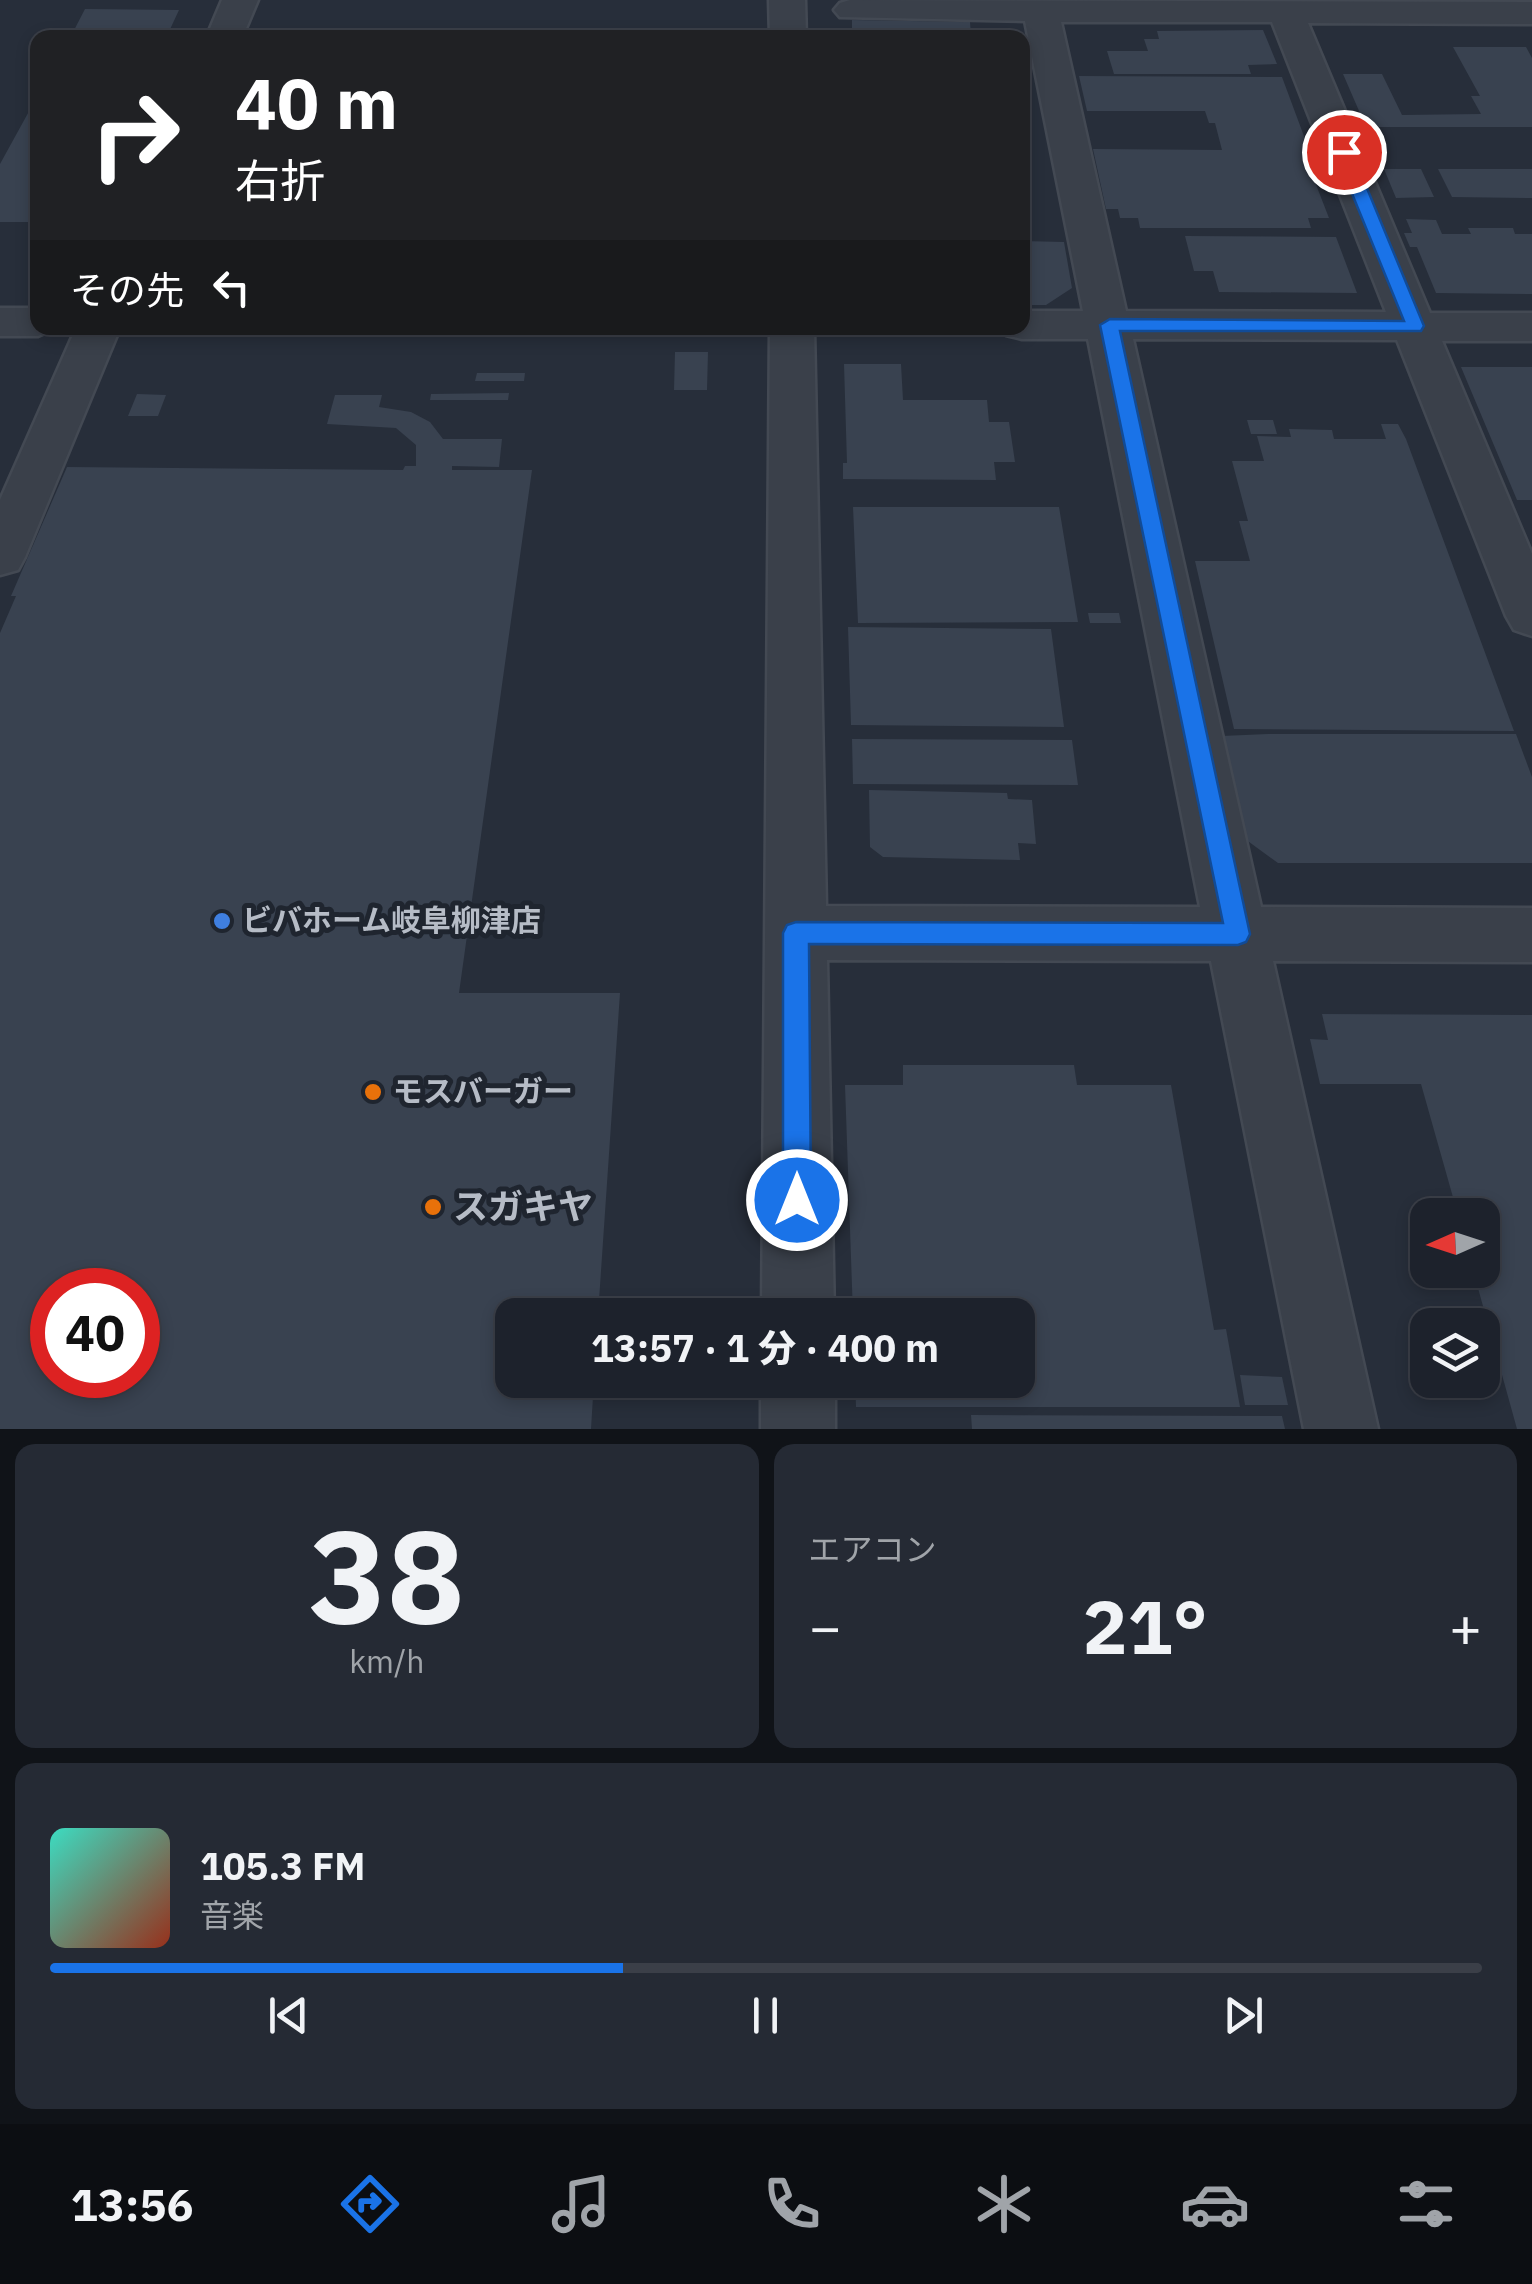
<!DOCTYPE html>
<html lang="ja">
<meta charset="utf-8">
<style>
:root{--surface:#1d222c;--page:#252a34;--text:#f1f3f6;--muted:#a0a4a9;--line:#3b3f48;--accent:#1a73e8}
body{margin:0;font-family:"IBM Plex Sans","Noto Sans JP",sans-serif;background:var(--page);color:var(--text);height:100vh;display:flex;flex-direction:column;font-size:38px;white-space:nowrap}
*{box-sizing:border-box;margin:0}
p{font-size:32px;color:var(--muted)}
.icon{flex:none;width:55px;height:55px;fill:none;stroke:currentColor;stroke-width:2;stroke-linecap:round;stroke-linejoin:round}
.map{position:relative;height:1429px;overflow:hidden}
.details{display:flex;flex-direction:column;gap:15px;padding:15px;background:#101318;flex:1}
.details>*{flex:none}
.guide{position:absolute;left:30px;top:30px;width:1000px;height:305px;border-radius:20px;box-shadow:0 5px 15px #0003,0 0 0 2px var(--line);background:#202124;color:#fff;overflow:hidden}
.needle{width:65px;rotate:267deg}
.controls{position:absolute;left:1410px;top:1198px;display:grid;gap:20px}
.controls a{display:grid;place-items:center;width:90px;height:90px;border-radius:20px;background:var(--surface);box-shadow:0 5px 15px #0003,0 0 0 2px var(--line);font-size:50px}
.speed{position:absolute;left:30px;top:1268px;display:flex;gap:20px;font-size:50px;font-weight:700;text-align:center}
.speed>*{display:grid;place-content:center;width:130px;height:130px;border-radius:50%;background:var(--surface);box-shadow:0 5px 15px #0003,0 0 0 2px var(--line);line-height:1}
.speed .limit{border:15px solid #d22;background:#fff;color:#111}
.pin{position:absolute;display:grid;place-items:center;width:85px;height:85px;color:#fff;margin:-42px;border:5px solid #fff;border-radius:50%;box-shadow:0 2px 10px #0007}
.me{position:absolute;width:110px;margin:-55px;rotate:0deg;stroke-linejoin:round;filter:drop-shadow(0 0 8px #0008)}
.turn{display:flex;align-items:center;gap:35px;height:210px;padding:0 40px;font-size:45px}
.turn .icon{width:130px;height:130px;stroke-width:2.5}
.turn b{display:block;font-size:70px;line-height:85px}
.then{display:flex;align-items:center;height:95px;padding:0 40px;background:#0003;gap:20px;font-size:38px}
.big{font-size:75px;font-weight:800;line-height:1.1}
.details .tile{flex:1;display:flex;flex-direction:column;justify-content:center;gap:15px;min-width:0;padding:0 35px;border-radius:20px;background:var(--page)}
.details .dial{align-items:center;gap:0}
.dial b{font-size:130px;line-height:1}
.song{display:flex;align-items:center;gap:30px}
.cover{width:120px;height:120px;border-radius:15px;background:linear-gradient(135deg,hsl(170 70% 55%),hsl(10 70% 35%))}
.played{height:10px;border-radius:5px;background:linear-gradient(90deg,var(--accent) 40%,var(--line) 40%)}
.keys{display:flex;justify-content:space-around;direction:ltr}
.heat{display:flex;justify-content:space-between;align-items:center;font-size:55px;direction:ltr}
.details .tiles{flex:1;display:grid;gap:15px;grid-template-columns:1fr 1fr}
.tile:last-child{grid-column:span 2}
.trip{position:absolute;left:495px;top:1298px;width:540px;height:100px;border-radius:20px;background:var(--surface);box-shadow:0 5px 15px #0003,0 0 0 2px var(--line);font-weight:800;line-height:100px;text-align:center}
.tabs{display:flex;height:160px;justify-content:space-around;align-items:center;background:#0c0e12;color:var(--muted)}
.tabs .icon{width:70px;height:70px}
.tabs .active{color:var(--accent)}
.tabs b{font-size:45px;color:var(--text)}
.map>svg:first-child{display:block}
.building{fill:#394250;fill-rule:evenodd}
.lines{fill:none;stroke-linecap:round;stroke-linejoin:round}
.minor-casing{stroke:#434953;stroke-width:5}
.minor{fill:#3a404a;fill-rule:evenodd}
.route{fill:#1a73e8;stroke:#114b97;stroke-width:2.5}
.shop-dot{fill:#3f7fe0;stroke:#1f252f;stroke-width:4}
.food-dot{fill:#e8710a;stroke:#1f252f;stroke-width:4}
.labels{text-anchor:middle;stroke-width:10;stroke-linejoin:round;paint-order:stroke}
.poi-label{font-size:30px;font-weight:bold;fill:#b6bcc6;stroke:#1f252f;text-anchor:start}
.near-poi-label{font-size:35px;font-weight:bold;fill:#b6bcc6;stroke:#1f252f;text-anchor:start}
</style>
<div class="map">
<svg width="1532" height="1429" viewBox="0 0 1532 1429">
<rect width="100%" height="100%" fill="#272e3a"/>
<path class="building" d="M85,9l94,1 -13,28h-96z
M852,20l118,2 1,13 -142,3v-5l23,1z
M1263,30l14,34 -29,1 3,9h-137l-7,-23h41l-4,-12h15l-2,-8z
M1453,47h73l6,11v69h-166l-23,-53h39l20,41 79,-1 -10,-18h9z
M1079,76l203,1 39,105h-6l14,36h-21l3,10h-171l-2,-10h-18l-2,-9h-12l-13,-60 129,1 -7,-27h-6l-4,-12h-118z
M38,95v127h-38v-58z
M1384,169h37l13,28 -38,1z
M1438,169h94v29l-80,-1z
M1406,219l30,1 6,14h29l-3,-6h45l2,6h17v60l-96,-1 -19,-46h-7l-6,-14h8z
M1185,236l151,1 21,56 -138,-1 -6,-21h-19z
M1022,241l42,1 8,46 -26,17h-24z
M675,352h33l-1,38h-33z
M844,364h57l2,36h84l2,22h20l6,40h-21l2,18 -153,-1v-16h4z
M1461,367h71v133h-15z
M477,373h48l-1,8h-49z
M509,393l-1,7h-78l1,-6z
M137,394l29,1 -8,21h-30z
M335,395h47l-3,12 32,5 19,10 13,17h59l-3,28 -47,-1v4h80l-73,523h161l-22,322h-86v65h82l-3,49h-591v-796l16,-37h-5l56,-129 336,3 2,-4h11v-21l-20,-17 -69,-4zM52,1290h86v85h-86z
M1247,420h26l4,14h-26z
M1381,424h17l8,15 108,292 -280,-2 -39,-168h55l-11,-40h9l-16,-60h32l-7,-25 34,1 -2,-8 43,1 2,9h52z
M853,507h206l19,115 -220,1z
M1088,613h31l2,10h-31z
M848,627l203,2 13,98 -213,-2z
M1268,734h248l16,43v86h-254l-33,-24 -23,-103z
M852,739l220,1 6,45 -225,-1z
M869,790l138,3 1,6 24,1 4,44 -18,-1 2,17 -137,-3 -13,-10z
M1322,1014l210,1v414h-15l-44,-159h9v-55h-24l-37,-131h-101l-10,-45 18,1z
M903,1065h171l3,20h94l43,245 12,-1 14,78h-384l-1,-27h163v-65h-165l-8,-230h58z
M1240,1375l42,2 6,28h-43z
M971,1415l311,1 3,13h-313z"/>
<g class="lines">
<g class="minor-casing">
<path id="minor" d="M222,0h36l-16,38h-36z
M769,0h36l1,38h-36z
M850,0l682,2v22l-224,-1 122,290h102v28h-90l90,213v82l-18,-6 -8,-14 -109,-276 -264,-1 128,568 271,1v54l-259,-1 105,468h-74l-93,-468 -384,-1 7,355h-72l8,-987h44l12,578 374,1 -112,-568h-66l-16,-4 -4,-7h20v-17h61l-58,-290 -185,-4 -6,-7 6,-7zM1061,22h211l114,290 -260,-1z
M0,308h38v20h18l-18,8h-38z
M76,328h44l-95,229 -7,13 -18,5v-75z
M761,1380h74v49h-74z"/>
</g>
<use href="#minor" class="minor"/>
</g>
<path class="route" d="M1344,147l8,5 72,174 -3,5h-301l130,603 -4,8 -8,3 -429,-1 2,256 -4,10 -10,4 -10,-4 -4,-10v-267l4,-8 9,-3 427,1 -123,-598 10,-6 294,2 -69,-169z"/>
<circle class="shop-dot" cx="222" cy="921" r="10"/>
<g class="food-dot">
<circle cx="373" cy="1092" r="10"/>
<circle cx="433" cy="1207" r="10"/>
</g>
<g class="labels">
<g class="poi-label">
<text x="242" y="931">ビバホーム岐阜柳津店</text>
<text x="393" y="1102">モスバーガー</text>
</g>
<g class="near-poi-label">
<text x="453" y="1219">スガキヤ</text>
</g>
</g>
</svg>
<div class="controls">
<a><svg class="needle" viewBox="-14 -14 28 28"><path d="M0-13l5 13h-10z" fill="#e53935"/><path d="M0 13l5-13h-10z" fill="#a0a4a9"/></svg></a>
<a><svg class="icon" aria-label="layers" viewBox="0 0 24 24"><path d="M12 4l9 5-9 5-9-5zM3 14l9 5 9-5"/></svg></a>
</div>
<div class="speed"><div class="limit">40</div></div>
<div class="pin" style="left:1344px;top:152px;background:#d93025"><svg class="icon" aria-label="arrive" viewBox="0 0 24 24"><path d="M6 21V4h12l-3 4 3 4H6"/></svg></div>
<svg class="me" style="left:797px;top:1200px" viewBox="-20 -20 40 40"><circle r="17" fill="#1a73e8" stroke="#fff" stroke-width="3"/><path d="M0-11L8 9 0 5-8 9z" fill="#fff"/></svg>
<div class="trip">13:57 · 1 分 · 400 m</div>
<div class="guide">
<div class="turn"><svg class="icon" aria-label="right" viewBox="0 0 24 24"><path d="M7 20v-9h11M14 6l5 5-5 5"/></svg><div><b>40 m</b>右折</div></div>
<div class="then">その先<svg class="icon" aria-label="left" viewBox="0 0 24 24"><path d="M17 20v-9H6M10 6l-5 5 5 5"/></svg></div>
</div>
</div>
<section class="details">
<div class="tiles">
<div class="tile dial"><b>38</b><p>km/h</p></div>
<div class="tile"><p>エアコン</p>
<div class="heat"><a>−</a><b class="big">21°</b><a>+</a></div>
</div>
<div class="tile">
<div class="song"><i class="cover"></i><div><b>105.3 FM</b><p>音楽</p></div></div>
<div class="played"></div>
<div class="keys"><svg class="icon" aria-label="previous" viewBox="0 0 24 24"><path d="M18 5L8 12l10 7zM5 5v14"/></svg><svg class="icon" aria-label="pause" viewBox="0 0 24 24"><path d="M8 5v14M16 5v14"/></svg><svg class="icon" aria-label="next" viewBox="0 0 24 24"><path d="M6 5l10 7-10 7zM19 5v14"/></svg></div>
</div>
</div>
</section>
<nav class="tabs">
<b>13:56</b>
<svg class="icon active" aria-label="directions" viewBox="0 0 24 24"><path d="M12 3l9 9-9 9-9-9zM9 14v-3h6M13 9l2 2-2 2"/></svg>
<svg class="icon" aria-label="music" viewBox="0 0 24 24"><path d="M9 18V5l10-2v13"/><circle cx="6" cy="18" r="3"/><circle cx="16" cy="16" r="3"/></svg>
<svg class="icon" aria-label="phone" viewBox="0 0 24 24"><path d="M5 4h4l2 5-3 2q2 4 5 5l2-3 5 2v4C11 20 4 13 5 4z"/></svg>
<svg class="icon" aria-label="climate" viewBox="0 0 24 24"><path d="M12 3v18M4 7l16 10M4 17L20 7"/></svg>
<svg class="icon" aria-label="car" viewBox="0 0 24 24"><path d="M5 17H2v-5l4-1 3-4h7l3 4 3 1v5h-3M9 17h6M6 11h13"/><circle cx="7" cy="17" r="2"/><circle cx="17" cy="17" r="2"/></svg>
<svg class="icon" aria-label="filters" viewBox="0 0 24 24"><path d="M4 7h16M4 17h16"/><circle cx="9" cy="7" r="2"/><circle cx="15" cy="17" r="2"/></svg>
</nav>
